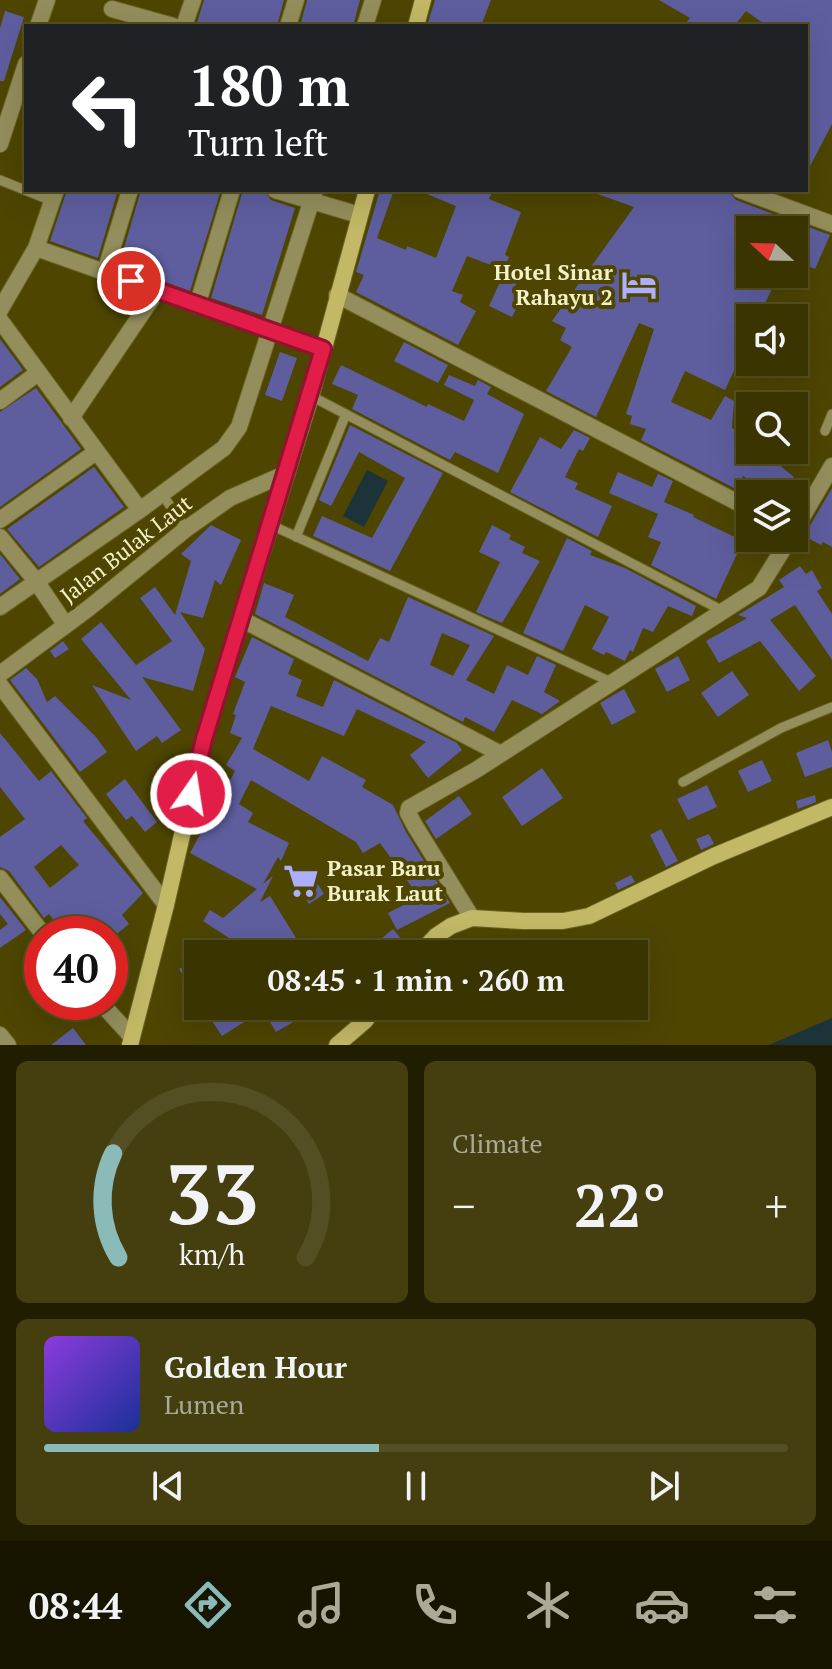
<!DOCTYPE html>
<meta charset="utf-8">
<style>
:root{--surface:#3a3400;--page:#453f0f;--text:#f1f3f6;--muted:#abaa99;--line:#544f22;--accent:#8bbbb9}
body{margin:0;font-family:"PT Serif",serif;background:var(--page);color:var(--text);height:100vh;display:flex;flex-direction:column;font-size:30px;white-space:nowrap}
*{box-sizing:border-box;margin:0}
p{font-size:26px;color:var(--muted)}
.icon{flex:none;width:44px;height:44px;fill:none;stroke:currentColor;stroke-width:2;stroke-linecap:round;stroke-linejoin:round}
.map{position:relative;height:1045px;overflow:hidden}
.sheet{display:flex;flex-direction:column;gap:16px;padding:16px;background:#201d00;flex:1}
.sheet>*{flex:none}
.top-card{position:absolute;left:24px;top:24px;width:784px;height:168px;border-radius:0px;box-shadow:0 8px 32px #0002,0 0 0 2px var(--line);background:#202124;color:#fff;overflow:hidden}
.needle{width:52px;rotate:292deg}
.buttons{position:absolute;left:736px;top:216px;display:grid;gap:16px}
.buttons a{display:grid;place-items:center;width:72px;height:72px;border-radius:0px;background:var(--surface);box-shadow:0 8px 32px #0002,0 0 0 2px var(--line);font-size:40px}
.speed{position:absolute;left:24px;top:916px;display:flex;gap:16px;font-size:40px;font-weight:700;text-align:center}
.speed>*{display:grid;place-content:center;width:104px;height:104px;border-radius:50%;background:var(--surface);box-shadow:0 8px 32px #0002,0 0 0 2px var(--line);line-height:1}
.speed .limit{border:12px solid #d22;background:#fff;color:#111}
.pin{position:absolute;display:grid;place-items:center;width:68px;height:68px;color:#fff;margin:-34px;border:4px solid #fff;border-radius:50%;box-shadow:0 2px 8px #0007}
.me{position:absolute;width:88px;margin:-44px;rotate:13deg;stroke-linejoin:round;filter:drop-shadow(0 0 6px #0008)}
.turn{display:flex;align-items:center;gap:28px;height:168px;padding:0 32px;font-size:36px}
.turn .icon{width:104px;height:104px;stroke-width:2.5}
.turn b{display:block;font-size:56px;line-height:68px}
.big{font-size:60px;font-weight:600;line-height:1.1}
.sheet .card{flex:1;display:flex;flex-direction:column;justify-content:center;gap:12px;min-width:0;padding:0 28px;border-radius:12px;background:var(--page)}
.sheet .dial{align-items:center;gap:0}
.dial svg{height:208px;overflow:visible;fill:none;stroke:var(--line);stroke-width:7;stroke-linecap:round;text-anchor:middle}
.dial text{fill:var(--text);stroke:none}
.song{display:flex;align-items:center;gap:24px}
.cover{width:96px;height:96px;border-radius:12px;background:linear-gradient(135deg,hsl(270 70% 55%),hsl(230 70% 35%))}
.played{height:8px;border-radius:4px;background:linear-gradient(90deg,var(--accent) 45%,var(--line) 45%)}
.keys{display:flex;justify-content:space-around;direction:ltr}
.heat{display:flex;justify-content:space-between;align-items:center;font-size:44px;direction:ltr}
.sheet .tiles{flex:1;display:grid;gap:16px;grid-template-columns:1fr 1fr}
.card:last-child{grid-column:span 2}
.trip{position:absolute;left:184px;top:940px;width:464px;height:80px;border-radius:0px;background:var(--surface);box-shadow:0 8px 32px #0002,0 0 0 2px var(--line);font-weight:600;line-height:80px;text-align:center}
.tabs{display:flex;height:128px;justify-content:space-around;align-items:center;background:#171500;color:var(--muted)}
.tabs .icon{width:56px;height:56px}
.tabs .selected{color:var(--accent)}
.tabs b{font-size:36px;color:var(--text)}
.map>svg:first-child{display:block}
.water{fill:#1d333a}
.building{fill:#5e5e9f;fill-rule:evenodd}
.lines{fill:none;stroke-linecap:round;stroke-linejoin:round}
.lane-casing{stroke:#6b6424;stroke-width:11}
.street-casing{stroke:#6b6424;stroke-width:18}
.secondary-casing{stroke:#6b6424;stroke-width:18}
.lane{stroke:#948e5c;stroke-width:9}
.street{stroke:#948e5c;stroke-width:16}
.secondary{stroke:#c2b865;stroke-width:16}
.route-casing{stroke:#92132f;stroke-width:20}
.route{stroke:#e11d48;stroke-width:14}
.labels{text-anchor:middle;stroke-width:8;stroke-linejoin:round;paint-order:stroke}
.poi-label{font-size:22px;font-weight:bold;fill:#f4f0c9;stroke:#4d4500;text-anchor:end}
.street-label{font-size:22px;fill:#f4f0c9;stroke:#4d4500}
</style>
<div class="map">
<svg width="832" height="1045" viewBox="0 0 832 1045">
<rect width="100%" height="100%" fill="#4d4500"/>
<path class="water" d="M367,470l21,11 -24,46 -21,-11z
M832,1018v27h-63z"/>
<path class="building" d="M204,0h80l-7,26h-81z
M307,0h53l-7,26h-53z
M435,0h56l-10,26h-54z
M659,0h173v124l-26,50v-148h-39l-21,-15 -12,15h-50l6,-8z
M5,11l19,6 -20,64h-4v-53z
M67,190h51l-20,68 -48,-17z
M141,190h80l-31,101 -71,-26z
M243,190h21l7,10 24,8 -33,107 -51,-17z
M380,190h14l-17,48 29,12 1,-4 29,12 20,-52 -39,-16h76l-4,9 32,13 -16,43 4,2 -5,13 -37,-14 -15,35 11,4 -3,7 16,9 -18,34 -102,-53 8,-17 -8,-3z
M593,190h135l8,10 94,35 -15,34 -21,-9v-30h-44v44h29l-21,44h-8v18l-25,54 -40,-19 -14,31 40,18 14,-24 9,5 -2,27 18,10v12h19l-2,5 27,22 -13,17h-10l-21,-17v3l-7,-4 -7,13 -95,-49 5,-11 -16,-5 2,-8 -6,-2 28,-85 -15,-6 -43,94 -50,-26 26,-44 -12,-7 6,-12 -14,-7 82,-114 -42,-15z
M507,267l13,10 -8,15 10,5 -10,20 -23,-11z
M0,339l23,31 -23,17z
M404,342l44,23 -10,18 -44,-22z
M280,352l17,6 -15,43 -17,-6z
M341,365l86,42 1,-3 36,17 10,-21 -30,-15 5,-10 26,11 3,-6 13,7 -4,7 37,20 -26,59 -43,-21 -5,8 -98,-51 6,-14 -26,-11z
M36,388l45,61 -81,58v-95z
M350,425l93,48 -53,98 -77,-35 9,-20 50,22 33,-60 -46,-26 -28,54 -12,-6z
M574,430l16,8 -7,13 -4,-2 -14,28 13,6 -3,6 37,17 -14,31 -88,-45 30,-55 21,12z
M94,467l30,40 -85,60 -32,-38z
M618,472l34,15 6,-13 15,7 -9,21 30,13 -1,2 50,24 -27,58 -65,-34 10,-23 -13,-5 10,-23 -49,-21z
M832,488v59l-9,-5 -2,3 -17,-9z
M211,525l30,15 -20,45 -6,-5 -12,38 -23,-6 25,37 -12,42 -51,-14 39,53 -19,13 -5,-7 -21,15 -44,-66 39,15 -50,-61 20,-17 35,43 36,-24 -32,-43 15,-11 20,28 16,-54 -10,-7z
M492,525l19,10 -2,4 16,8 -3,6 18,8 -38,62 -26,-11 24,-50 -21,-10z
M567,538l25,13 -2,4 35,13 71,38 -4,10 -24,-10 -15,26 -10,-4 -10,24 -3,-2 -5,11 -19,-9 -2,3 -12,-6 17,-32 -24,-12 -22,46 -40,-18z
M0,554l20,25 -20,15z
M800,566l6,8 6,-4 10,18 -5,3 15,23v46l-37,-55 -25,15 46,56 -17,15 -39,-50 -41,22 -13,-22 41,-23 -9,-3 46,-28 -5,-7z
M264,583l30,12 -9,22 83,44 12,-23 9,4 19,-45 86,39 -28,44 28,14 13,-29 21,10 9,-19 19,9 -12,27 16,9 -18,13 -30,-14 -18,32 -29,-15 -2,5 -208,-108zM442,633l28,12 -17,31 -23,-11z
M252,637l42,22 -6,15 14,6 -6,16 27,11 11,-27 123,63 5,7 -34,28 -18,-23 16,-13 -69,-33 -13,27 -73,-30 -18,43 56,32 13,-25 44,24 -4,7 31,18 13,27 44,71 -53,27 -9,-17 31,-16 -39,-54 -17,10 -7,-11 -105,-62 -12,24 14,9 -5,9 41,21 -8,18 -3,-4 -15,27 10,-8 -13,26 10,-6 36,58h-102l25,-16 -26,-17 7,-11 13,8 34,-29 -67,-36 19,-35 -4,-2 12,-23 5,3 13,-25 -9,-6 16,-27 -12,-5 6,-18 -3,-1 12,-32 -10,-5z
M63,641l6,8 -14,9 -5,-7z
M678,656l12,24 -23,12 -12,-23z
M26,668l11,11 10,23 8,-6 41,41 11,15 -27,20 -70,-92z
M732,671l17,24 -31,22 -17,-24z
M624,689l12,23 -24,13 -12,-22z
M0,733l39,48 12,-10 36,47 -4,3 60,72 -21,22 7,9 -16,13 -3,-3h-29l-8,-11 -11,8 -13,-17 -5,4 -35,-47 -9,-4v-30l25,-18 -25,-32zM61,845l18,20 -29,23 -16,-21z
M828,740l4,12v15l-27,10 -9,-24z
M762,760l10,21 -24,11 -10,-21z
M542,768l21,30 -41,28 -20,-29z
M125,779l32,43 -12,10 -13,-16 -6,4 -20,-26z
M707,785l10,22 -29,13 -11,-21z
M815,795l1,7 -18,7 -2,-8z
M459,796l13,18 -36,25 -11,-18z
M661,829l17,32 -12,6 -16,-32z
M709,834l5,10 -13,6 -5,-11z
M309,870l15,24 -15,10 -16,-24z
M631,875l4,7 -17,8 -3,-7z
M0,897l26,33 -26,18v-18l8,-6 -8,-10z
M393,929l11,13 -14,12h-27z
M198,958v41l-19,-30z
M202,1006h119l-45,26 -13,-22 -41,26z
M73,1028l13,17h-35z"/>
<g class="lines">
<g class="lane-casing">
<path id="lane" d="M0,180l52,21
M311,396l412,215
M825,431l7,-17
M162,494l24,35
M271,525l342,158
M296,537l50,-123
M683,782l98,-54 51,-21"/>
</g>
<g class="street-casing">
<path id="street" d="M112,9l61,17
M38,26l9,-26
M184,26l9,-26
M288,26l8,-26
M365,26l8,-26
M0,144l26,-80
M275,190l84,25
M740,190l92,34
M36,248l287,101
M105,272l25,-82
M337,295l413,214
M197,306l35,-116
M0,310l36,-62 20,-58
M0,320l140,190
M0,401l38,-28
M71,418l86,-127
M0,520l96,-68
M794,531l38,-65
M0,537l36,44 29,43
M0,607l140,-97 84,-62 15,-21 76,-237
M241,619l260,135
M0,674l89,-66 97,-79 44,-31 57,-25
M0,685l166,220
M0,878l43,56
M472,918l-57,-92 -7,-13 1,-5 67,-38 283,-182 31,-50
M100,1002l32,35
M0,1035l8,10"/>
</g>
<g class="secondary-casing">
<path id="secondary" d="M416,26l7,-26
M419,954l17,-18 15,-10 21,-8 51,3h40l26,-5 125,-60 118,-49
M130,1045l36,-140 38,-166 107,-343 56,-206
M337,1045l28,-24 11,-15"/>
</g>
<use href="#lane" class="lane"/>
<use href="#street" class="street"/>
<use href="#secondary" class="secondary"/>
</g>
<g class="lines">
<g class="route-casing">
<path id="route" d="M131,281l192,68 -119,390 -13,55"/>
</g>
<use href="#route" class="route"/>
</g>
<defs>
<g id="hotel-bare" transform="scale(2.76)"><path d="M-6-4.5h1.5V1H6V5H4.5V3h-9V5H-6ZM-4 0a1.8 1.8 0 1 1 3.6 0ZM.5 0V-2.5h3Q6-2.5 6 0Z" fill="#adaffb" stroke="#4d4500" stroke-width="2.5" paint-order="stroke"/></g>
<g id="supermarket-bare" transform="scale(2.76)"><path d="M-6-5.5h2.5l.6 2H6L4.5 2H-2.5L-4.4-4H-6ZM-1.5 3.2a1.3 1.3 0 1 0 .1 0ZM3 3.2a1.3 1.3 0 1 0 .1 0Z" fill="#adaffb" stroke="#4d4500" stroke-width="2.5" paint-order="stroke"/></g>
</defs>
<g fill-rule="evenodd">
<use href="#hotel-bare" x="639" y="285"/>
<use href="#supermarket-bare" x="301" y="881"/>
</g>
<g class="labels">
<g class="poi-label">
<text x="613" y="280">Hotel Sinar<tspan x="613" dy="25">Rahayu 2</tspan></text>
<text x="327" y="876" text-anchor="start">Pasar Baru<tspan x="327" dy="25">Burak Laut</tspan></text>
</g>
<g class="street-label">
<text transform="translate(126 549) rotate(-38)" y="8">Jalan Bulak Laut</text>
</g>
</g>
</svg>
<div class="buttons">
<a><svg class="needle" viewBox="-14 -14 28 28"><path d="M0-13l5 13h-10z" fill="#e53935"/><path d="M0 13l5-13h-10z" fill="#abaa99"/></svg></a>
<a><svg class="icon" aria-label="sound" viewBox="0 0 24 24"><path d="M4 9h4l5-4v14l-5-4H4zM17 9q2 3 0 6"/></svg></a>
<a><svg class="icon" aria-label="search" viewBox="0 0 24 24"><circle cx="10" cy="10" r="6"/><path d="M15 15l6 6"/></svg></a>
<a><svg class="icon" aria-label="layers" viewBox="0 0 24 24"><path d="M12 4l9 5-9 5-9-5zM3 14l9 5 9-5"/></svg></a>
</div>
<div class="speed"><div class="limit">40</div></div>
<div class="pin" style="left:131px;top:281px;background:#d93025"><svg class="icon" aria-label="arrive" viewBox="0 0 24 24"><path d="M6 21V4h12l-3 4 3 4H6"/></svg></div>
<svg class="me" style="left:191px;top:794px" viewBox="-20 -20 40 40"><circle r="17" fill="#e11d48" stroke="#fff" stroke-width="3"/><path d="M0-11L8 9 0 5-8 9z" fill="#fff"/></svg>
<div class="trip">08:45 · 1 min · 260 m</div>
<div class="top-card">
<div class="turn"><svg class="icon" aria-label="left" viewBox="0 0 24 24"><path d="M17 20v-9H6M10 6l-5 5 5 5"/></svg><div><b>180 m</b>Turn left</div></div>
</div>
</div>
<section class="sheet">
<div class="tiles">
<div class="card dial"><svg viewBox="0 0 100 80">
<path d="M14 69A42 42 0 1 1 86 69"/>
<path d="M14 69A42 42 0 0 1 12 29" stroke="#8bbbb9"/>
<text x="50" y="56" font-size="32" font-weight="700">33</text>
<text x="50" y="72" font-size="11">km/h</text>
</svg></div>
<div class="card"><p>Climate</p>
<div class="heat"><a>−</a><b class="big">22°</b><a>+</a></div>
</div>
<div class="card">
<div class="song"><i class="cover"></i><div><b>Golden Hour</b><p>Lumen</p></div></div>
<div class="played"></div>
<div class="keys"><svg class="icon" aria-label="previous" viewBox="0 0 24 24"><path d="M18 5L8 12l10 7zM5 5v14"/></svg><svg class="icon" aria-label="pause" viewBox="0 0 24 24"><path d="M8 5v14M16 5v14"/></svg><svg class="icon" aria-label="next" viewBox="0 0 24 24"><path d="M6 5l10 7-10 7zM19 5v14"/></svg></div>
</div>
</div>
</section>
<nav class="tabs">
<b>08:44</b>
<svg class="icon selected" aria-label="directions" viewBox="0 0 24 24"><path d="M12 3l9 9-9 9-9-9zM9 14v-3h6M13 9l2 2-2 2"/></svg>
<svg class="icon" aria-label="music" viewBox="0 0 24 24"><path d="M9 18V5l10-2v13"/><circle cx="6" cy="18" r="3"/><circle cx="16" cy="16" r="3"/></svg>
<svg class="icon" aria-label="phone" viewBox="0 0 24 24"><path d="M5 4h4l2 5-3 2q2 4 5 5l2-3 5 2v4C11 20 4 13 5 4z"/></svg>
<svg class="icon" aria-label="climate" viewBox="0 0 24 24"><path d="M12 3v18M4 7l16 10M4 17L20 7"/></svg>
<svg class="icon" aria-label="car" viewBox="0 0 24 24"><path d="M5 17H2v-5l4-1 3-4h7l3 4 3 1v5h-3M9 17h6M6 11h13"/><circle cx="7" cy="17" r="2"/><circle cx="17" cy="17" r="2"/></svg>
<svg class="icon" aria-label="filters" viewBox="0 0 24 24"><path d="M4 7h16M4 17h16"/><circle cx="9" cy="7" r="2"/><circle cx="15" cy="17" r="2"/></svg>
</nav>
